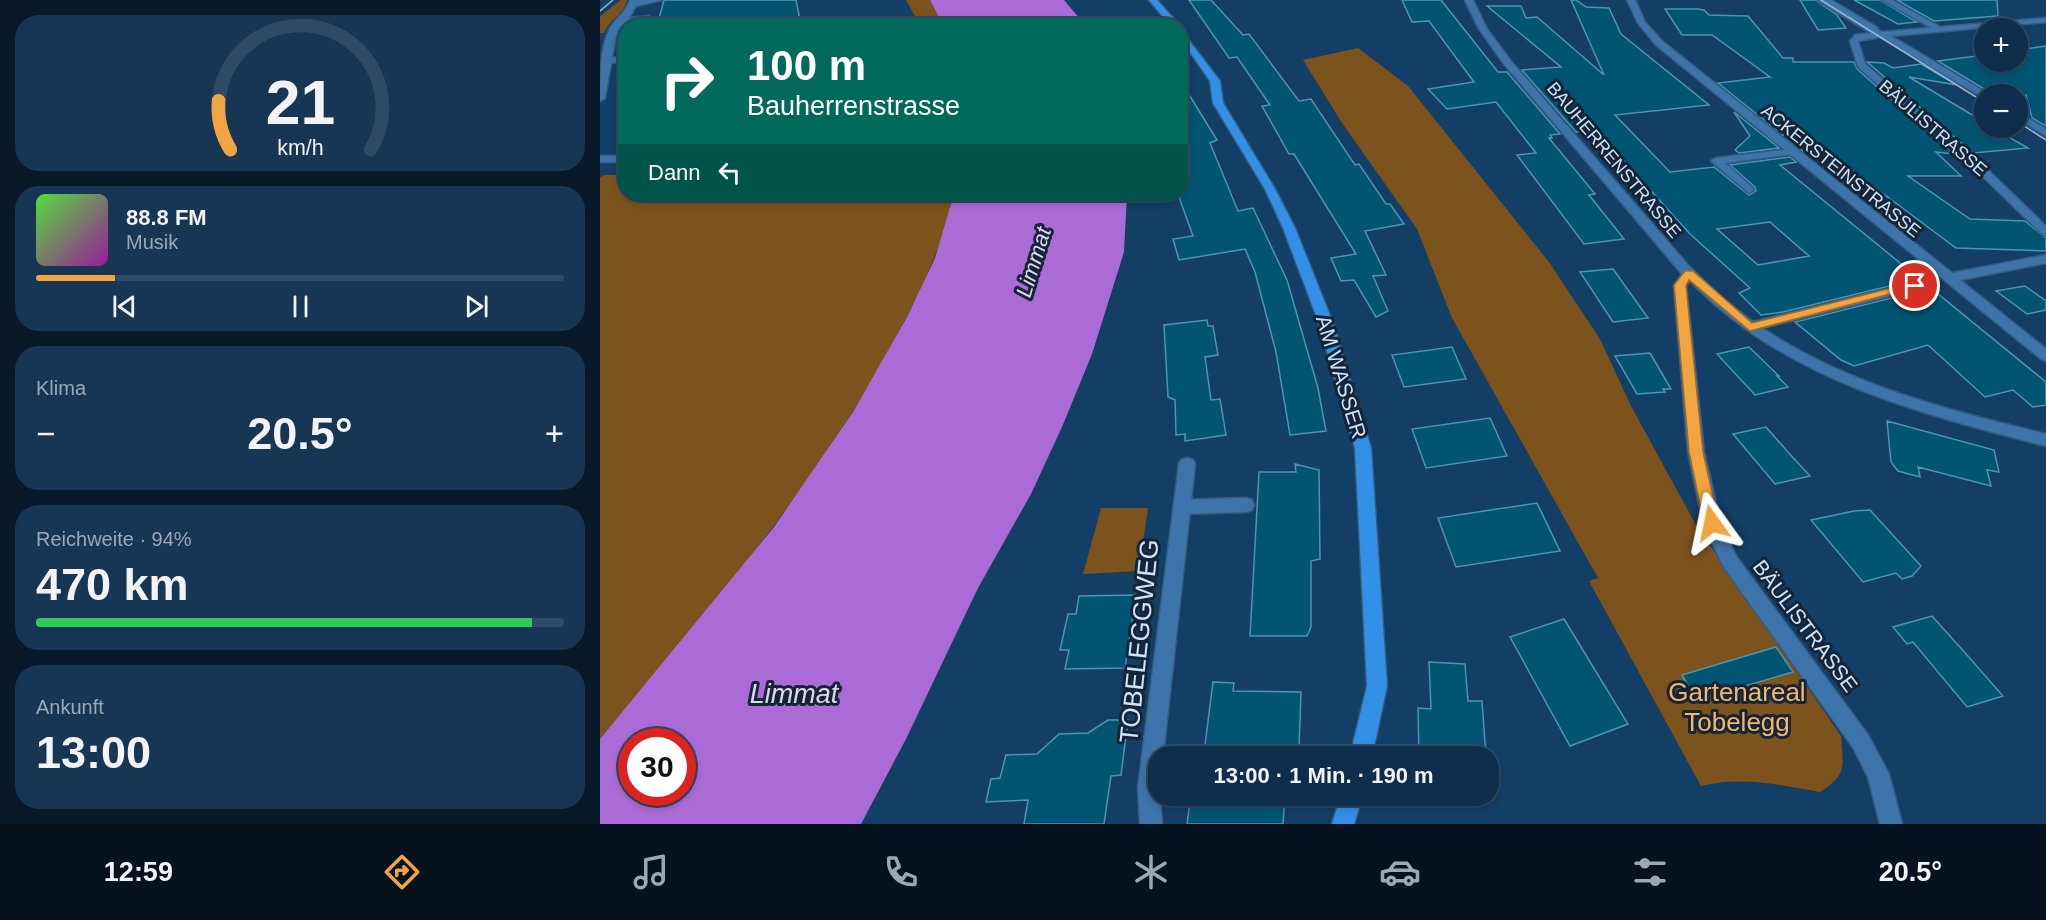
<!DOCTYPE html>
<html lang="de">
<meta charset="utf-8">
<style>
:root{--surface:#0e2e4c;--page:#173653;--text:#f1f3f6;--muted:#9ba8b5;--line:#2e4a64;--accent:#f1a540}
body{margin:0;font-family:Arial,sans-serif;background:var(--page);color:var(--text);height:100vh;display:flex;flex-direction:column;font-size:22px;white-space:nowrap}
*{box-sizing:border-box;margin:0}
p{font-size:20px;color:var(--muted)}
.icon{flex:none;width:33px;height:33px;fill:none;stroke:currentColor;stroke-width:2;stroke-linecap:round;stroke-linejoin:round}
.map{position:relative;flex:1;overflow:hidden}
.sheet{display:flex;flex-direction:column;gap:15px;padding:15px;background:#08192a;width:600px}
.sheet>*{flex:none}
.guide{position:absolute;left:18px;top:18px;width:570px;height:183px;border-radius:24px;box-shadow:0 3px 9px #0003,0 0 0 2px var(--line);background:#00695c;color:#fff;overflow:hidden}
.tools{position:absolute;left:1374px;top:18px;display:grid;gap:12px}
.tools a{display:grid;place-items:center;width:54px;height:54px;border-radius:50%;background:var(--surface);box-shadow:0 3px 9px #0003,0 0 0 2px var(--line);font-size:30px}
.speed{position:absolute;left:18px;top:728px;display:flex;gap:12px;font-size:30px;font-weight:700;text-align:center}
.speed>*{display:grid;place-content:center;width:78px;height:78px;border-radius:50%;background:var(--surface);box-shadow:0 3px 9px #0003,0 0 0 2px var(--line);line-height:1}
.speed .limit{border:9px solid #d22;background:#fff;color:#111}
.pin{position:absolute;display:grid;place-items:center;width:51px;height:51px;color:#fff;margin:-26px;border:3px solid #fff;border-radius:50%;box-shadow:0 2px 6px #0007}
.me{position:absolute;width:66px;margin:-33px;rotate:348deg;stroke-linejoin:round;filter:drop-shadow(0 0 4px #0008)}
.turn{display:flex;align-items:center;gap:21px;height:126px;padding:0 30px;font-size:27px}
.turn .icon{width:78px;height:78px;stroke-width:2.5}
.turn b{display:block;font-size:42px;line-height:51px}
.then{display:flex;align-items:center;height:57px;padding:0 30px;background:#0003;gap:12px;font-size:22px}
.big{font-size:45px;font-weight:700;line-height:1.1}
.sheet .tile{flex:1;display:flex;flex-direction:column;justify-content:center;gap:9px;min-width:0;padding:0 21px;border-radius:24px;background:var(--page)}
.sheet .dial{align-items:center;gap:0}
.dial svg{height:156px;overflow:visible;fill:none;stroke:var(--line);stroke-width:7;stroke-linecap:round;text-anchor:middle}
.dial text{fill:var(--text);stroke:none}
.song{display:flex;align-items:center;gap:18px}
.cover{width:72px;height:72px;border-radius:9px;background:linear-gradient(135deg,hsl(110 70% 55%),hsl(300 70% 35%))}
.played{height:6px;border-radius:3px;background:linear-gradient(90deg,var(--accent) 15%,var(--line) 15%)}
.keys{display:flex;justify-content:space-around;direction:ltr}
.heat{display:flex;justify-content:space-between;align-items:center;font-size:33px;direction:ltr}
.charge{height:9px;border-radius:4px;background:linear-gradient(90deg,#34c759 94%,var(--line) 0)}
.trip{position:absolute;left:548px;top:746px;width:351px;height:60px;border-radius:24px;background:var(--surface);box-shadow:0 3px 9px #0003,0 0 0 2px var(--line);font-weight:700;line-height:60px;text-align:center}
.dock{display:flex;height:96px;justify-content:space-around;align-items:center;background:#06121e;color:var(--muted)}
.dock .icon{width:42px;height:42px}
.dock .active{color:var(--accent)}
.dock b{font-size:27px;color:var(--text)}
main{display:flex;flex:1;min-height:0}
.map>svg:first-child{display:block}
.green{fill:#7c531c}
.water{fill:#ab6bd7;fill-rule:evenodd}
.building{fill:#025572;stroke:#4f93b2;stroke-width:1.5;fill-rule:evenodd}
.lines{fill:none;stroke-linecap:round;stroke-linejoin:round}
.lane-casing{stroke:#345c81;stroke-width:3}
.street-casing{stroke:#345c81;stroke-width:3}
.secondary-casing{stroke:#345c81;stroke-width:3}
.lane{fill:#3d74a9;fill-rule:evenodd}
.street{fill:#3d74a9;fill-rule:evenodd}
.secondary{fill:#3290e6;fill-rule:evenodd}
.tram{stroke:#98b5d1;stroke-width:1.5}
.route{fill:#f1a540;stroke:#9d6b2a;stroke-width:1.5}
.labels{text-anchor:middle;stroke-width:6;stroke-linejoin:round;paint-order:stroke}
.far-street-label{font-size:18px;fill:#cde4fc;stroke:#132537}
.street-label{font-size:21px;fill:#cde4fc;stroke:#132537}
.water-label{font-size:22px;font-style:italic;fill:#e3d4ef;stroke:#132537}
.near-street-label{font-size:26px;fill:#cde4fc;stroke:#132537}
.near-park-label{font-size:26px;fill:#f5b66a;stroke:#132537}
.near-water-label{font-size:27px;font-style:italic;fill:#e3d4ef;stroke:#132537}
</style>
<main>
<section class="sheet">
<div class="tile dial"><svg viewBox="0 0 100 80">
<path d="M14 69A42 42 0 1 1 86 69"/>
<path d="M14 69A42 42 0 0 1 8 44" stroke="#f1a540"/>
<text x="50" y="56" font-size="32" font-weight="700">21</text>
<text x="50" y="72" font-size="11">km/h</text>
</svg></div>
<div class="tile">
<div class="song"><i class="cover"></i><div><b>88.8 FM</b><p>Musik</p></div></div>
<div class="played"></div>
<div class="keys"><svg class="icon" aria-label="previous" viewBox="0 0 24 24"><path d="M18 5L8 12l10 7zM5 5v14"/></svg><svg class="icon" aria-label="pause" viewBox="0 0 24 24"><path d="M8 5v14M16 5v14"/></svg><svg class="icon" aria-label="next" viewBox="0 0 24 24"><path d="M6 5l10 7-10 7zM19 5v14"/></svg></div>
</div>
<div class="tile"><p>Klima</p>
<div class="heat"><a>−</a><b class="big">20.5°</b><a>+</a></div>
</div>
<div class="tile"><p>Reichweite · 94%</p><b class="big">470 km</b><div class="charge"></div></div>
<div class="tile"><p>Ankunft</p><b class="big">13:00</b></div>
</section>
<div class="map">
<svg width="1446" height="824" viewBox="0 0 1446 824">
<rect width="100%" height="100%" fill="#133e66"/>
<path class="green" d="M21,0h6c-4,15 -17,19 -23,33h-4v-17z
M306,0h24l13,25h-23z
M758,48l50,38 141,176 51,77 31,67 65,119 145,211c2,30 7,38 -21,56 -41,-7 -78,-16 -119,-6l-112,-205 9,-3 -146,-260 -35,-89 -75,-106 -39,-63z
M5,175h20l1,19h328c-12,55 -37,105 -64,154 -78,143 -186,267 -290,391v-562z
M501,508h47l-9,63 -56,3z"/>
<path class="water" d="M330,0h134l21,25h-142z
M354,194h173l-3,58 -32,102 -30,73 -31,67 -53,94 -72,151 -45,85h-261v-85l174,-212 79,-115 54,-95 28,-59zM32,741h50v51h-50z"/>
<path class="building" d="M64,0h132l4,20 -33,6h-110z
M589,0h22l32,35 6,-1 50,67 12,-2 44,66 4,-1 27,40h4l14,20 -39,7 21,44 -13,1 15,35 -12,6 -22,-37 -13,1 -10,-23 25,-4 -62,-100h-5l-27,-48 8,-1 -33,-48 -8,1z
M802,0h39l57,72h9l53,62 -10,1 2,3h-3l46,56 -6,1 35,44 -40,5 -67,-89 19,-2 -40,-51 -49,7 -19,-20 46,-7 -45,-61 -17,1z
M971,0h5l10,7 23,1 12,26 88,71 -94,10 55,57 44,-5 35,28 7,-4 -1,-4 -25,-22 60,-8 6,5 -16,3 266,217v23l-13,2 -20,-17 -28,7 -57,-52 -74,21 -13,-6 -46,-38 125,-31v-10l-6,-1 -131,32 -22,3 -22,-22 11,-5 -60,-54 -93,-103 -21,1 -54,-62 39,-3 -74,-61h34l5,12 11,-1 67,58zM1170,222l39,34 -51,9 -41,-36z
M1200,0h15l22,15 9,13 -28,2z
M1254,0h26l37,22 -19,2z
M1297,0h100l1,16 -64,5z
M1065,9h33l6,1 5,5 39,1 35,42h10v4h61l3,7 97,85 -18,-2 25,24h-53l62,43 55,2 21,17v13l-90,-3 -122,-91h-4l-18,-13 -7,9 -87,-70 52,-6 -58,-42h-30z
M1446,46v80l-14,-8 -6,-23 -42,-6 -46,-28 46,-6v7h34v-12z
M1267,62l17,1 9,5 28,-4 36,21 -48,-8 75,45v6h9l35,20 -55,5z
M580,80l37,60 -7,3 28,68 15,-3 34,72 31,108 8,43 -36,4 -14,-83 -21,-80 -10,-23 -66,11 -6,-21 20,-3 -13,-36z
M1134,112l45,36 -40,5 -4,-3 15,-14z
M1013,269l35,49 -35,4 -33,-50z
M1425,286l21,15v9l-19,4 -31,-23z
M607,320l1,6h5l5,29 -13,2 6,43 9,-1 6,36 -41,6v-7l-9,1 -1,-35 -7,-3 -4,-72z
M852,347l14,32 -62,8 -12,-32z
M1149,347l30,29h-2l11,11 -33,8 -38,-41z
M1050,353l21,36h-8l2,3 -28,2 -22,-38z
M890,418l17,38 -81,12 -14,-39z
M1287,421l107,29 5,22 -12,-2 4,16 -73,-19 2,10 -22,-6 -7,-9z
M1166,427l21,24 23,25 -35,8 -42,-50z
M695,464l24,6 1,89 -9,2v66l-4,9h-57l9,-164h37z
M937,503l23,48 -104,16 -18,-49z
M1270,510l51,56 -9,10 -10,3 -6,-6 -33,9 -52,-62 43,-9z
M536,595l-11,73 -60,1 4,-19h-9l8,-36h8l3,-18z
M1332,616l35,39 36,41 -36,11 -54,-65 -6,2 -14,-17z
M964,619l64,105 -58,22 -60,-109z
M1176,647l17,25 -96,28 -15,-25z
M829,662l36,2 3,37h14l4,55h-67l-1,-48 13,1z
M613,682l21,1 -1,8 68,1 -2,56h-6v8h-97l1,-11h8z
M508,720h20l-7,55 -10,1 -7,48h-80l4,-24 -42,2 5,-23 9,-1 6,-23 31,-1 22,-20 29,-1z
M591,795h94l-2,29h-96z"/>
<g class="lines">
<g class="lane-casing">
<path id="lane" d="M30,0h32l-26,6 -7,12 20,-2v4c-35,7 -30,2 -37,38l14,-2v5l-15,2 -6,35 -5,3c0,-21 0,-52 9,-71 5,-11 16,-16 21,-30z
M1222,0h9l47,28 -7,2z
M1282,0h10l50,28 -7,2z
M266,19l4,2 -1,2 -34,3z
M1190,149l4,1v4l-69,9 28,25 1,2 -5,3 -38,-32 5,-3z
M0,156h26v6h-26z
M646,498l6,2 2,5 -2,5 -6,2 -65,2 -6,-2 -2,-5 2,-5 6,-2z"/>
</g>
<g class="street-casing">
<path id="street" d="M865,0h8l14,29 23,31 178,205 29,29 36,28 162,-40 4,1v6l-157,39c86,57 185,82 284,106v12c-128,-33 -262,-67 -356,-165l-4,5 18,166 17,71 15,33 132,179 21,39 13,50h-22l-12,-47 -14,-28 -131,-183 -20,-43 -15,-71 -14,-166 8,-12 -178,-210 -25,-35z
M1027,0h8l10,22 17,19 290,232 94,-18v8l-86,17 86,69v12l-5,-2 -385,-314 -18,-22z
M1217,0h9l56,32 164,-14v4l-155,14 96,57 -3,5 -104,-61 -22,4 7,23 120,103 61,59v10l-4,-2 -65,-63 -119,-104 -8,-26 5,-6 16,-2z
M1418,112l28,17v7l-28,-17z
M587,458l6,2 2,4 -32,292h-5v39h2l2,29h-22l-2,-36 41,-324 2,-4z"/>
</g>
<g class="secondary-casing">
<path id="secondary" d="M549,0h8l23,26h-9z
M580,29l40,52 3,22 52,86 20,39 38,95 38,125 16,238 -15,70h-22l17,-70 -12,-238 -36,-125 -36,-95 -18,-39 -52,-86 -3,-22 -30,-43z
M741,795h22l-9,29h-22z"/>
</g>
<use href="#lane" class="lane"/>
<use href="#street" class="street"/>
<use href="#secondary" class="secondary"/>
<path class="tram" d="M1221,0l163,102
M0,11l13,-11
M1418,122l28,18"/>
</g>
<path class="route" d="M1085,271h8l59,52 163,-41 6,4 -171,45 -61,-51 -3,6 17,166 16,71 -7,6 -8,-6 -15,-71 -15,-167z"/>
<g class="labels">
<g class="far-street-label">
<text transform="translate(1333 128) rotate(41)" y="6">BÄULISTRASSE</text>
<text transform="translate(1014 160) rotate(50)" y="6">BAUHERRENSTRASSE</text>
<text transform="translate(1241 171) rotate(39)" y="6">ACKERSTEINSTRASSE</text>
</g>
<g class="street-label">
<text transform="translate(741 377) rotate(73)" y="7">AM WASSER</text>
<text transform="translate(1205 626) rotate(53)" y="7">BÄULISTRASSE</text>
</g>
<g class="water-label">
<text transform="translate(433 262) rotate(-73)" y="8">Limmat</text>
</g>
<g class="near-street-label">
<text transform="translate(539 641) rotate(-84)" y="9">TOBELEGGWEG</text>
</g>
<g class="near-park-label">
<text x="1137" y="701">Gartenareal<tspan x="1137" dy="30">Tobelegg</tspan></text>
</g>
<g class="near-water-label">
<text x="194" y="703">Limmat</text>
</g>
</g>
</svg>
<div class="tools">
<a>+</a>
<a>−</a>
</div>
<div class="speed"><div class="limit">30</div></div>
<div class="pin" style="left:1315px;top:286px;background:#d93025"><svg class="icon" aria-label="arrive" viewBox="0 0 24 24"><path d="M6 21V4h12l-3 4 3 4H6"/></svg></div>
<svg class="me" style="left:1112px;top:523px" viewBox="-20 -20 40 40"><path d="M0-17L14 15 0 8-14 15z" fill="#f1a540" stroke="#fff" stroke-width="4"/></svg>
<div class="trip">13:00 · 1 Min. · 190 m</div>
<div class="guide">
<div class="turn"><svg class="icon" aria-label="right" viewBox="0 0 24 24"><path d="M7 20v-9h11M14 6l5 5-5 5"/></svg><div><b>100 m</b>Bauherrenstrasse</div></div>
<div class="then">Dann<svg class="icon" aria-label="left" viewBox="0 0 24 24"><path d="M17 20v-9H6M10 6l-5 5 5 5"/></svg></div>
</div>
</div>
</main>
<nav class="dock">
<b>12:59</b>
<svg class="icon active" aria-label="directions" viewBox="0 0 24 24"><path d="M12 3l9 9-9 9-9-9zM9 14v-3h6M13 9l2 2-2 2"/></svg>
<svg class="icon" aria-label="music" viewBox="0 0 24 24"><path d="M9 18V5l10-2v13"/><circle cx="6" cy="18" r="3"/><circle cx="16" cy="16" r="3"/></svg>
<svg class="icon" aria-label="phone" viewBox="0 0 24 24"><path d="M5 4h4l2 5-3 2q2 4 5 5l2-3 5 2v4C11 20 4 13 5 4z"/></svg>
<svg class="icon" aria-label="climate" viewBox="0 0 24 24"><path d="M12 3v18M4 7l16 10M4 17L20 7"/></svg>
<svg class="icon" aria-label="car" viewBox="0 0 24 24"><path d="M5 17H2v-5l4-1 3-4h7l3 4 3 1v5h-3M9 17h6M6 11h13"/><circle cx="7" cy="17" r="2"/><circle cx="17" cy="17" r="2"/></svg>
<svg class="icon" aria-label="filters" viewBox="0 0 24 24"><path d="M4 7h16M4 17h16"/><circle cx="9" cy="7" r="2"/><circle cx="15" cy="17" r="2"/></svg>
<b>20.5°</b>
</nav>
